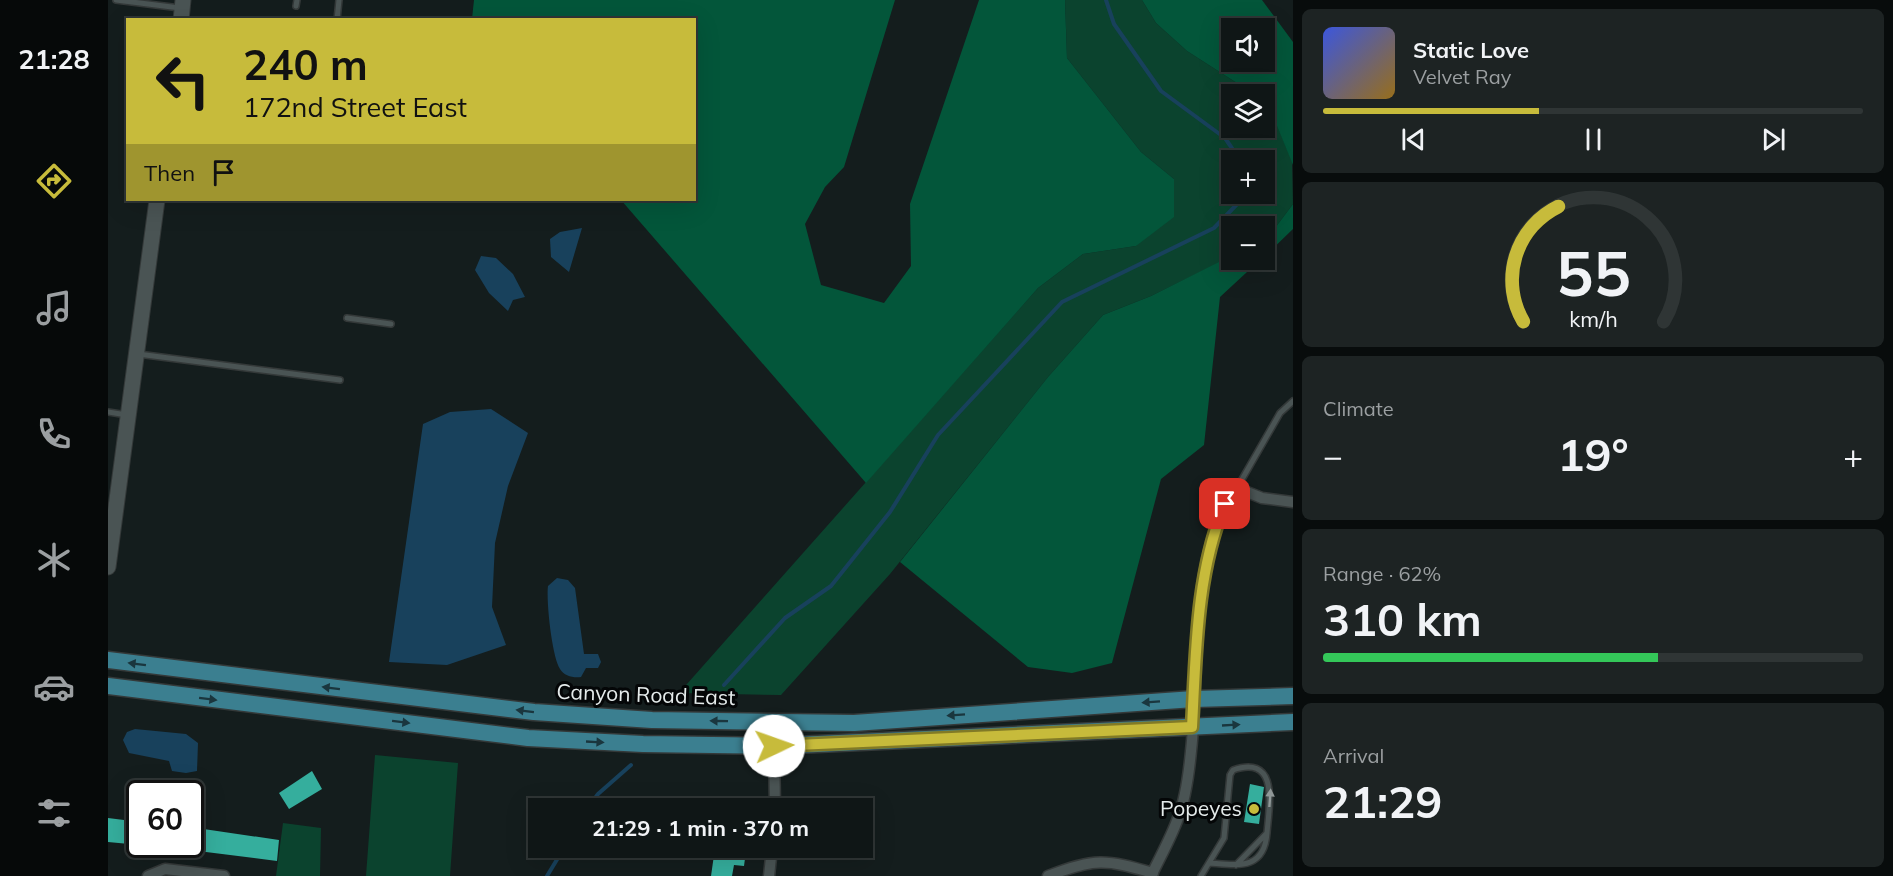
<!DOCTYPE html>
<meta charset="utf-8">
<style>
:root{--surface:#0f1616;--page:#1d2323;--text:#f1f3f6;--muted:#9b9fa1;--line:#2f3535;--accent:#c7bb3b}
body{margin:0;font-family:Mulish,sans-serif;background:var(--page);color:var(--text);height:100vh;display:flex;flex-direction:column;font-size:22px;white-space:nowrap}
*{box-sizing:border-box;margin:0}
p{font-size:20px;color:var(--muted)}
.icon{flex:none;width:33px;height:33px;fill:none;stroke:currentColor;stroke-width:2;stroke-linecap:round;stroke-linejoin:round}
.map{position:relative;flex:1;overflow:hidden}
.sheet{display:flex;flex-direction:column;gap:9px;padding:9px;background:#080c0c;width:600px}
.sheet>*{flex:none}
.banner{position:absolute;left:18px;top:18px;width:570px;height:183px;border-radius:0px;box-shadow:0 6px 24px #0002,0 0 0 2px var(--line);background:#c7bb3b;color:#111;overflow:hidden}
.buttons{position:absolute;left:1113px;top:18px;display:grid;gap:12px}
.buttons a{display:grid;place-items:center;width:54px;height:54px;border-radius:0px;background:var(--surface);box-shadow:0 6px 24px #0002,0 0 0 2px var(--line);font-size:30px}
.speed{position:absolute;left:18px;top:780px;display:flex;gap:12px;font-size:30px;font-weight:700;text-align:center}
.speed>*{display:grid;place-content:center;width:78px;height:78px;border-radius:50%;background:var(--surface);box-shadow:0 6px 24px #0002,0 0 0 2px var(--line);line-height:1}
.speed .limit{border:3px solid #111;border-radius:9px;background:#fff;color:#111}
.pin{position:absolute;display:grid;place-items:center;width:51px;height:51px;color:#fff;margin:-26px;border-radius:12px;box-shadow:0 3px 9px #0006}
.me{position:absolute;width:66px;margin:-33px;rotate:87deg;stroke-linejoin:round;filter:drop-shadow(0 0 4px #0008)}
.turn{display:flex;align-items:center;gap:21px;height:126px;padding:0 18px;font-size:27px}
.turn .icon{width:78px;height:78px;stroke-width:2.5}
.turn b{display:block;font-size:42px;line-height:51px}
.then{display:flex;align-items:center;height:57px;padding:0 18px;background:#0003;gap:12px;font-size:22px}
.big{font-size:45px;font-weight:700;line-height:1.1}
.sheet .card{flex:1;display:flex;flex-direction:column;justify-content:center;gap:9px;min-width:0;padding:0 21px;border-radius:9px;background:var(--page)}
.sheet .dial{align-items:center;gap:0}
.dial svg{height:156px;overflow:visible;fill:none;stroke:var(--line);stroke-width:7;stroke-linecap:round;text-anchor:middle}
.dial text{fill:var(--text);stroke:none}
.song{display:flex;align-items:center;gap:18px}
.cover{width:72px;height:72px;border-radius:9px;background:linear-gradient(135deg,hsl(230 70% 55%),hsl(40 70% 35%))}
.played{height:6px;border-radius:3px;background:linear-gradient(90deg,var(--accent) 40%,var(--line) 40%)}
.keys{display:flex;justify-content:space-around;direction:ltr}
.heat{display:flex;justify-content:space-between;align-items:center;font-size:33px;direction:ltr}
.charge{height:9px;border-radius:4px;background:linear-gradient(90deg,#34c759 62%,var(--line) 0)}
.trip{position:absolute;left:420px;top:798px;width:345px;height:60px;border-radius:0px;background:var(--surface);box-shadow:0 6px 24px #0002,0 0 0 2px var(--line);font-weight:700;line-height:60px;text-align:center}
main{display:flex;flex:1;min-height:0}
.tab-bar{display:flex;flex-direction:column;width:108px;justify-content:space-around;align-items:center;background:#060909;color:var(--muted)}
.tab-bar .icon{width:42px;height:42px}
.tab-bar .active{color:var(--accent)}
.tab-bar b{font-size:27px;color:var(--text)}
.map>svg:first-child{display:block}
.green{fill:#0b432e;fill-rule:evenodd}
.forest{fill:#03563a;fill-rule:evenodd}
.water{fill:#18415c}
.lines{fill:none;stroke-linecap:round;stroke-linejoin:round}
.stream{stroke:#18415c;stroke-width:4}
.building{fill:#35ae9d}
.lane-casing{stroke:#343939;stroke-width:8}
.street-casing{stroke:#343939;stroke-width:13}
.secondary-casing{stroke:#343939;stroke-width:17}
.primary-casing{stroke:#343939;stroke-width:19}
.lane{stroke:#4a5454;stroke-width:5}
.street{stroke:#4a5454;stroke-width:10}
.secondary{stroke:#4a5454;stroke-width:15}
.primary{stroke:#3b7f90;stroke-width:16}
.oneway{fill:#1a363e}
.oneway2{fill:#909898}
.route-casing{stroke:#817a26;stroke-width:15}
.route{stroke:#c7bb3b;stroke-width:10}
.poi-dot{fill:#c7bb3b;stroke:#040607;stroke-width:2}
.labels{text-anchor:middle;stroke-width:6;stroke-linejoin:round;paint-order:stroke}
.street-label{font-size:21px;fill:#e5ebeb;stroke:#040607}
.poi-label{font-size:21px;fill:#e5ebeb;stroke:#040607;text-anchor:end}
</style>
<main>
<nav class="tab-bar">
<b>21:28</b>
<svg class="icon active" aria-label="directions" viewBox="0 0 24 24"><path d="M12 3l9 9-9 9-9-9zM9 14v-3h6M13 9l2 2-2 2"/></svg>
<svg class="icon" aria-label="music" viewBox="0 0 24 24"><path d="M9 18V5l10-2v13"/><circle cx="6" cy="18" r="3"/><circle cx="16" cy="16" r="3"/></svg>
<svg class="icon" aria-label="phone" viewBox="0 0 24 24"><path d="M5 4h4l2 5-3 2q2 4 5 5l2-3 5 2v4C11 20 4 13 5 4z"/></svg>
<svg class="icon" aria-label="climate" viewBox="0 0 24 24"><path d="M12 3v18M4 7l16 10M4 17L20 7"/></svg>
<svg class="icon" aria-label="car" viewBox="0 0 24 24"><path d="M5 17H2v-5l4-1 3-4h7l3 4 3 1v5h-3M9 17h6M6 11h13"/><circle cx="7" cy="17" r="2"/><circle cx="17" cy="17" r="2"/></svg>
<svg class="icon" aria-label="filters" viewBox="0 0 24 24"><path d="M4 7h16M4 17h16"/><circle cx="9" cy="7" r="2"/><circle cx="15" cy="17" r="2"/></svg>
</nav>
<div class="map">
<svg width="1185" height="876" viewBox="0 0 1185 876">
<rect width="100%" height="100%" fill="#141d1d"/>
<path class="green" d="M957,0h77l14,23 31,28 67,43h-22v34h32l1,-26 3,2 24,57 1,43 -18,24 -10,6 -1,-8h-32l-1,30 -4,3 -76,37 -48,19 -55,62 -158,197 -109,121 -102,-2 359,-405 45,-34 53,-8 38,-67 -33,-27 -74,-94zM1124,160h32v34h-32z
M267,755l83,8 -8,113h-84z
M175,823l38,5 -1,48h-44z"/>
<path class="forest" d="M366,0h421l-51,167 -19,20 -20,37 16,61 63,18 27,-37 -1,-62 69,-204h86l2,58 74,94 33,27v38l-38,29 -53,8 -45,34 -172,195 -245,-283h73v-180l-222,-1z
M1034,0h120l31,42v123l-25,-61 -3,-2 -1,-8h-10l-67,-43 -31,-28zM1124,28h32v34h-32z
M1185,204v25l-28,27v-22l10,-6z
M1123,256l1,4h28l-40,37 -16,148 -43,34 -49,184 -40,10 -44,-6 -128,-105 148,-185 55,-62 48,-19z"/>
<path class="water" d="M474,228l-13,44 -18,-15 -1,-18 10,-7z
M373,256l15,2 17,16 12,23 -12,3 -5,11 -19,-18 -14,-23z
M383,409l37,24 -20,53 -13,57 -3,64 14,38 -59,20 -58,-3 34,-238 27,-12z
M449,578l11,2 7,8 9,66h14l3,8 -3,6h-12l-5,9c-8,1 -17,-1 -21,-8 -8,-12 -14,-68 -12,-83z
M27,729l51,5 12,9 -1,28 -11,2 -14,-2 -3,-10 -40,-8 -6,-13 4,-8z"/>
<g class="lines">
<path class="stream" d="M998,0l8,24 47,67 64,47 15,22
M616,685l61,-67 46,-32 59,-74 48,-77 124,-133 152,-74 30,-31v-3
M480,808l10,-14 33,-29
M439,876l17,-28"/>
</g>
<path class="building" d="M204,771l10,18 -33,20 -10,-16z
M1142,784l14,3 -5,37 -15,-2z
M0,818l32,4v23l-32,-3z
M82,827l89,13 -2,21 -87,-11z
M607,848l31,3 -2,15 -10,-1 -2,11h-21z"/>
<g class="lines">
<g class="lane-casing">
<path id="lane" d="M8,0l64,8
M188,6l1,-6
M229,20l2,-20
M239,318l44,6
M30,354l202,26
M0,412l19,3
M1129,488l43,-75 13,-12
M1101,863c28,2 55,8 58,-30
M1093,876l23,-38 6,-63 3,-5c47,-16 36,37 34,63l-31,32"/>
</g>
<g class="street-casing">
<path id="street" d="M666,746l1,62
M40,876l17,-7 59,7
M661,876l3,-28
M940,876c46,-18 58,-17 105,-3
M1043,876c9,-19 20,-38 27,-58 8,-20 11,-46 13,-67 9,-79 -3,-198 46,-263l25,10 31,4"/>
</g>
<g class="secondary-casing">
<path id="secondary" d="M73,20l2,-20
M0,567l49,-367"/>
</g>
<g class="primary-casing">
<path id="primary" d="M0,660l426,52 118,8 202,3 340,-24 99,-3
M0,686l420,52 115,6 131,2 519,-24"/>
</g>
<use href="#lane" class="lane"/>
<use href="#street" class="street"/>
<use href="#secondary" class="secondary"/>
<use href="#primary" class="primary"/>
</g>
<defs><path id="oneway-solid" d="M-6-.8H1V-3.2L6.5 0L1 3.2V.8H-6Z" transform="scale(1.5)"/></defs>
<g class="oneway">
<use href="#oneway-solid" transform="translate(29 664) rotate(-173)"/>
<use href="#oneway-solid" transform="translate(223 688) rotate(-173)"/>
<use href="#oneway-solid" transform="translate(100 699) rotate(7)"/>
<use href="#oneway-solid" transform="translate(1043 702) rotate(176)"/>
<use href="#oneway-solid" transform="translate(417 711) rotate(-173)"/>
<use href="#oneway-solid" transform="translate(848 715) rotate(176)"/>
<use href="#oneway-solid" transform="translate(611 721) rotate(-179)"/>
<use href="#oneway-solid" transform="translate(293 722) rotate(7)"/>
<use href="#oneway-solid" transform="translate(1123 725) rotate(-3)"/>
<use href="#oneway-solid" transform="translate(487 742) rotate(3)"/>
</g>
<use class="oneway2" href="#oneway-solid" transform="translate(1162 798) rotate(-86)"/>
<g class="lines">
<g class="route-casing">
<path id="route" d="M666,746l418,-19c4,-74 4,-154 33,-223"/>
</g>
<use href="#route" class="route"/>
</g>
<circle class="poi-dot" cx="1146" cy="809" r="6"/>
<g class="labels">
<g class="street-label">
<text transform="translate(538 695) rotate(2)" y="7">Canyon Road East</text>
</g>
<g class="poi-label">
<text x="1134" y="816">Popeyes</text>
</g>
</g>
</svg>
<div class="buttons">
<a><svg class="icon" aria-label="sound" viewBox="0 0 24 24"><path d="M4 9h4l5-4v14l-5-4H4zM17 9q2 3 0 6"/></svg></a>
<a><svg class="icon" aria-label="layers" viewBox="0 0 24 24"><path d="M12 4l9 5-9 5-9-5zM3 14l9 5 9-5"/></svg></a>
<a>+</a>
<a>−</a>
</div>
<div class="speed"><div class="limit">60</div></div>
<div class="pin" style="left:1117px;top:504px;background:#d93025"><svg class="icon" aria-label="arrive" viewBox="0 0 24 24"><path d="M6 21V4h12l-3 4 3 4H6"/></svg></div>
<svg class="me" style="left:666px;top:746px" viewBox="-20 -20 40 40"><circle r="19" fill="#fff"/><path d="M0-13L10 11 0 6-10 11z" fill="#c7bb3b"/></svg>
<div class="trip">21:29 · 1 min · 370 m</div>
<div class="banner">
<div class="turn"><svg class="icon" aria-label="left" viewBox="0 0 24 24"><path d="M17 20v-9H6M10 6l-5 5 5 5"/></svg><div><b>240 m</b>172nd Street East</div></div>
<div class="then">Then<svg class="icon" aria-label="arrive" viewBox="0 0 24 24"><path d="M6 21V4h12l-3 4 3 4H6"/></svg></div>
</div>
</div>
<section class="sheet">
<div class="card">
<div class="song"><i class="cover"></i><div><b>Static Love</b><p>Velvet Ray</p></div></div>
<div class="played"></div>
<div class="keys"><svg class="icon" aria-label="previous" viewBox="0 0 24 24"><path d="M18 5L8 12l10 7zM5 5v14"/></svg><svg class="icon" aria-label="pause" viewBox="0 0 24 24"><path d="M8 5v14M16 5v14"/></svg><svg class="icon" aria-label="next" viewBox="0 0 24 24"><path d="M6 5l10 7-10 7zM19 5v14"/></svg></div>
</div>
<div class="card dial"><svg viewBox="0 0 100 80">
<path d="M14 69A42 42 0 1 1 86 69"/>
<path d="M14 69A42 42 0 0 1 32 10" stroke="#c7bb3b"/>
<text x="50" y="56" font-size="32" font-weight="700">55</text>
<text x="50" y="72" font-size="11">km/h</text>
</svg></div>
<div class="card"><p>Climate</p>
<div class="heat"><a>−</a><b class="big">19°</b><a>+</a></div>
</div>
<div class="card"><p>Range · 62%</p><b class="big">310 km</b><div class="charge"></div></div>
<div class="card"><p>Arrival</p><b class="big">21:29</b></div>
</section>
</main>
